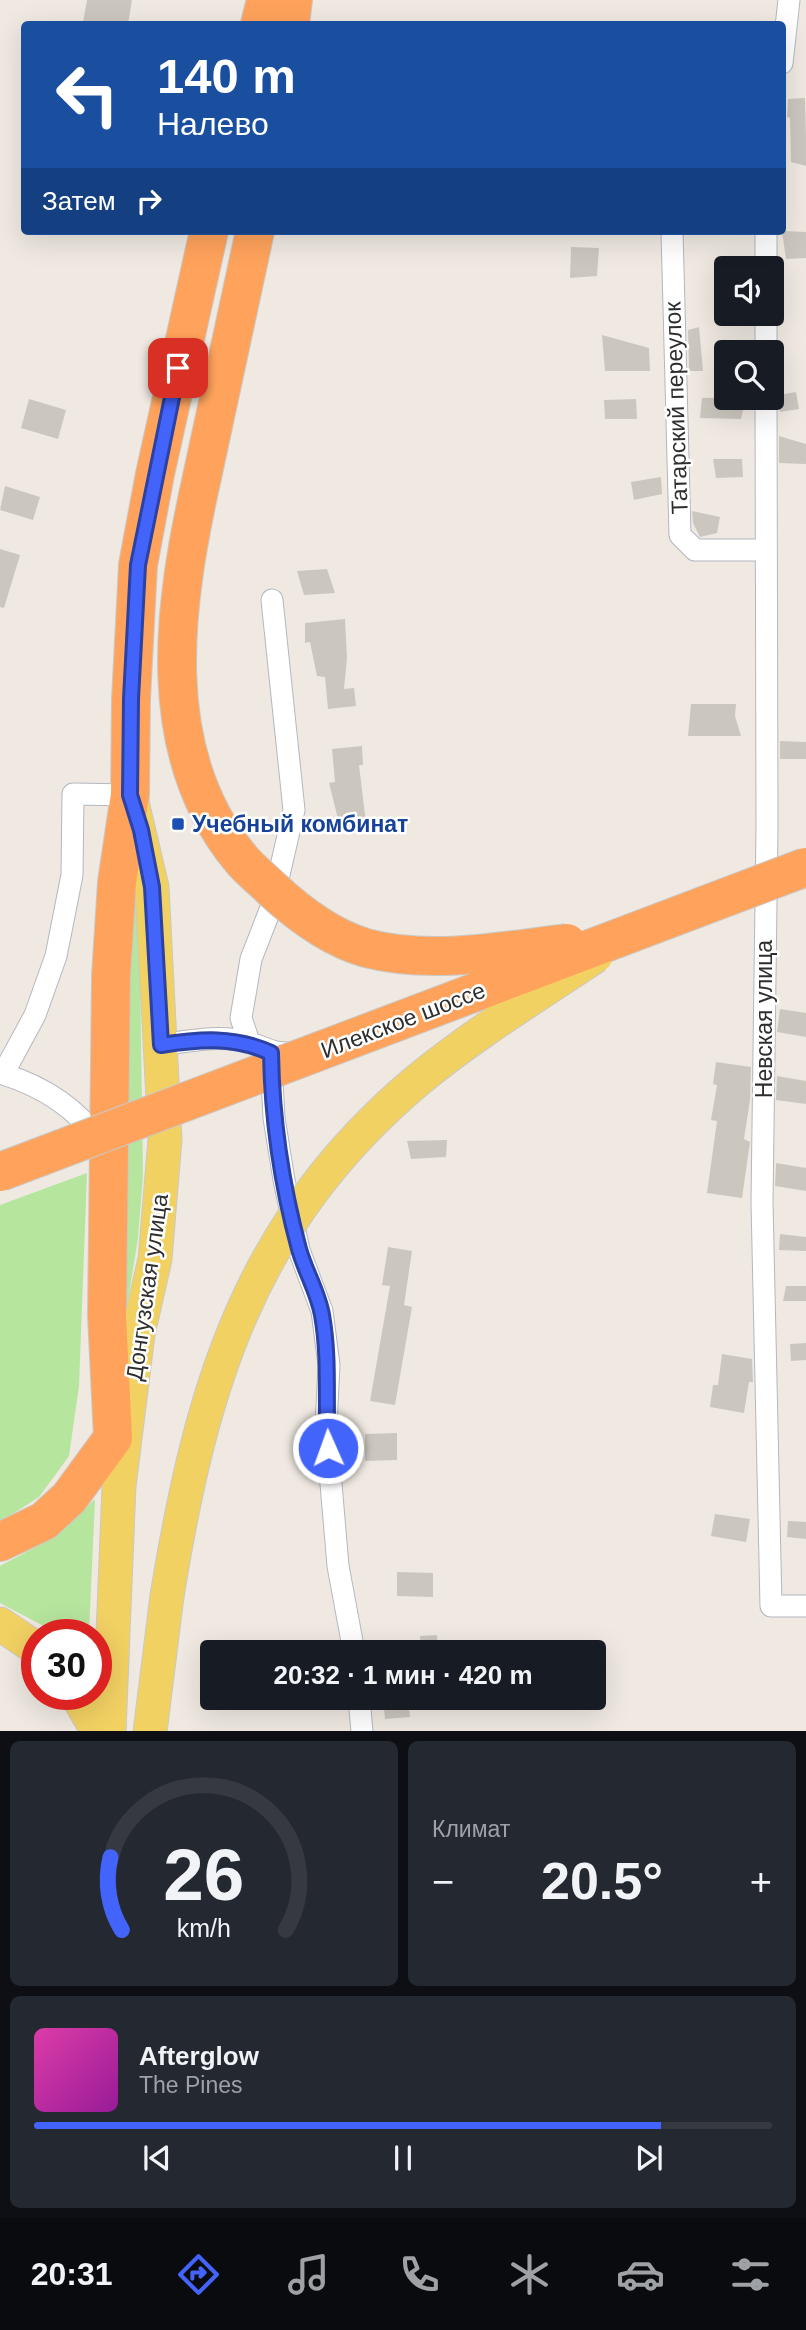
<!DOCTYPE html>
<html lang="ru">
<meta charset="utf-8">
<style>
:root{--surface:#171b24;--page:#242831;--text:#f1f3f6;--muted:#9ea1a6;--line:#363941;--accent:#4264fb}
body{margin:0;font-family:Arial,sans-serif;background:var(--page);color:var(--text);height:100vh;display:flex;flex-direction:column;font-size:26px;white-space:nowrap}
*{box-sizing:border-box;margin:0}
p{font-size:23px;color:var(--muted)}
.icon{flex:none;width:38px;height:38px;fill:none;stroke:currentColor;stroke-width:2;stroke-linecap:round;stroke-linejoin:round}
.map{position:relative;height:1731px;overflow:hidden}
.drawer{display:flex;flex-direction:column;gap:10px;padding:10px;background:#0d0f14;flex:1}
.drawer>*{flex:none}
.guide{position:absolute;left:21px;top:21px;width:765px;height:214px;border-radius:7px;box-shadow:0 7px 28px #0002;background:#1a4fa0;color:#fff;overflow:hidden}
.controls{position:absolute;left:714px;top:256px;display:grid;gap:14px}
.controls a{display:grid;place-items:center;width:70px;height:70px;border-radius:7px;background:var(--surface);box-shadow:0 7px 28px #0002;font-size:35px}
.speed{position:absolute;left:21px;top:1619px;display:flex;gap:14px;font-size:35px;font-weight:700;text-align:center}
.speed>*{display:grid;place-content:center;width:91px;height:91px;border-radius:50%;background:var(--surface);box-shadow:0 7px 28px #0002;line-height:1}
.speed .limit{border:10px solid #d22;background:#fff;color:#111}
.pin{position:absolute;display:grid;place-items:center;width:60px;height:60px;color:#fff;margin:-30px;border-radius:14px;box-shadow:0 4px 10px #0006}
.me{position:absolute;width:77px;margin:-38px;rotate:358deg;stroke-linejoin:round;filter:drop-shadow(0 0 5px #0008)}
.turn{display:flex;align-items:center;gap:24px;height:147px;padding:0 21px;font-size:32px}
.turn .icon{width:91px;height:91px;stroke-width:2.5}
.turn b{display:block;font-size:49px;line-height:60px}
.then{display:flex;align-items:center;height:66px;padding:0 21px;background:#0003;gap:14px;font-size:26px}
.big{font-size:52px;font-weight:600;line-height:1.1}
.drawer .card{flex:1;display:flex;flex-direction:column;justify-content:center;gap:10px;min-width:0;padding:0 24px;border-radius:10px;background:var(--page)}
.drawer .dial{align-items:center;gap:0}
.dial svg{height:182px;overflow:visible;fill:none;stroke:var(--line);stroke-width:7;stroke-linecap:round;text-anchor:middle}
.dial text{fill:var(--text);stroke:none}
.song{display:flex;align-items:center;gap:21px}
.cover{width:84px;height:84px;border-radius:10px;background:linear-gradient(135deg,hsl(320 70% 55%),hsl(300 70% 35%))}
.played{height:7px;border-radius:4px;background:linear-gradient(90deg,var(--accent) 85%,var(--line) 85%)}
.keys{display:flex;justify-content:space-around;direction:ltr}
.heat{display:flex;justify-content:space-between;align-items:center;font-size:38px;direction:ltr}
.drawer .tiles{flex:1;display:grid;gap:10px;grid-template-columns:1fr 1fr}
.card:last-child{grid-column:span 2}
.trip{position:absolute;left:200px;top:1640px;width:406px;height:70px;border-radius:7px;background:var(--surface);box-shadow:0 7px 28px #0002;font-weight:600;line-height:70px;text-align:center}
.tab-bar{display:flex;height:112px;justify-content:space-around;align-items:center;background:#090b0e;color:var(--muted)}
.tab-bar .icon{width:49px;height:49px}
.tab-bar .active{color:var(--accent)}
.tab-bar b{font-size:32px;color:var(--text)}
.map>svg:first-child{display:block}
.green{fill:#b6e59e}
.building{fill:#cbc7bf}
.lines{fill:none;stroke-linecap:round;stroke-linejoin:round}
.street-casing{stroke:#b4b7c1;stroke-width:23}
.primary-casing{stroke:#c9c9c9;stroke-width:35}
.highway-casing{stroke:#c9c9c9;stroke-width:40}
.street{stroke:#fff;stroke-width:21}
.primary{stroke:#f2d163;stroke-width:33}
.highway{stroke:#ffa35c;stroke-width:38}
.primary-bridge-casing{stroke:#c9c9c9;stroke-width:35;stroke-linecap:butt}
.highway-bridge-casing{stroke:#c9c9c9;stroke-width:40;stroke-linecap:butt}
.primary-bridge{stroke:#f2d163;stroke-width:33}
.highway-bridge{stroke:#ffa35c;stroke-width:38}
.route-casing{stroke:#2b41a3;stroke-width:18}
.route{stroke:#4264fb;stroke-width:12}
.transit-dot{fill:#1a4fb4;stroke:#fff;stroke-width:2.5}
.labels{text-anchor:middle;stroke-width:5;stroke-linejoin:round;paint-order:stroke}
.street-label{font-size:23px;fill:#2e2e2e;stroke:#fff}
.transit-label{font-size:23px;font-weight:bold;fill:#164399;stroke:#fff;text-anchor:start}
</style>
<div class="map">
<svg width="806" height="1732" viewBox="0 0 806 1732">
<rect width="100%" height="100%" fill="#efe9e1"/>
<path class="green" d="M129,845l10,55 4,276 -5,62 -18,112z
M87,1173l-8,213 -10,70 -30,41 -39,25v-317z
M95,1499l-6,133 -30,2 -59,-31v-37l56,-30z"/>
<path class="building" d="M87,0h45l-4,24 -45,-2z
M805,98l1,39v29l-15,-4 -1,-44 -3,-1 1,-18z
M782,231l24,1v26l-20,1z
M571,247l28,1 -2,28 -27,2z
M699,327l4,44h-14l-1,-41z
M602,335l47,13 1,23h-45z
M796,392l3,17 -19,3 -1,-17z
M746,397l-5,22 -41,-1 2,-20z
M29,399l37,11 -8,29 -37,-11z
M636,399l1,20h-32l-1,-19z
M779,436l27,8v20l-27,-1z
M713,459h29l1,18 -27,1z
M661,477l1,17 -28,6 -3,-18z
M5,486l35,11 -7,23 -33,-10z
M692,511l28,6 -3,16 -17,4 -7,-14z
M0,549l20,6 -16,53 -4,-1z
M327,569l8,24 -31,2 -7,-24z
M345,619l2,39 -3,31 10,-1 2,18 -28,3 -3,-32 -8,-1 -7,-34 -5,1v-20z
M691,704h45l-1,12 6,20h-53z
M780,741l26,1v17h-26z
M362,746l1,19h-4l8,66h-26l-12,-48 6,-1 -3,-33z
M780,1009l26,4v24l-29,-5z
M716,1062l35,5 -1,33 -6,39 6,3 -8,56 -35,-5 10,-72 -6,-1 6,-35 -4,-1z
M777,1076l29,5v23l-30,-4z
M447,1140l-1,17 -35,2 -4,-18z
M776,1163l30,5v23l-31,-5z
M780,1234l26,3v14l-27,-1z
M388,1247l24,4 -8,54 8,2 -17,98 -25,-4 20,-115 -8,-1z
M786,1286h20v15h-23z
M806,1343v17l-15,1 -1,-17z
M722,1354l30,5 1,23h-4l-5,31 -34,-6 3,-22h5z
M397,1433v27l-32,1v-27z
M715,1514l35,5 -4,23 -35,-6z
M788,1521l18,1v17l-19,-2z
M397,1572l36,1v24l-36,-1z
M437,1635l1,17h-17l-1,-16z
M383,1698h25l2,19 -25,2z"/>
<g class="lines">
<g class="street-casing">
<path id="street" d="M782,63l7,-63
M672,231l8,304 15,15h71
M766,231v37
M766,313v39
M766,397l1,430 -5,375 9,404h35
M249,1042l-8,-24 10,-59 21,-54 22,-95 -22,-210
M161,1045c28,-4 61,-11 89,-2 20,6 19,10 42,10
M271,1062l3,56 10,62 15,70 23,61 7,54 -3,60 12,141 16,86
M3,1074l32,-59 21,-59 16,-81 1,-81 57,1
M3,1074c38,12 73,33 96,67
M359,1698l3,34"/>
</g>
<g class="primary-casing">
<path id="primary" d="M0,1624l37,25
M76,1694l22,38
M109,1732l10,-246 19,-152 17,-75 10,-120 -13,-252 -21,-89
M150,1732l17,-136"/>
</g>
<g class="highway-casing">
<path id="highway" d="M260,24l6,-24
M290,24l3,-24
M202,477l53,-246
M0,1542l44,-21 25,-23 44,-60 -6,-122 4,-340 6,-94 13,-87 1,-96 7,-134 17,-91 54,-243"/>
</g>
<use href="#street" class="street"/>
<use href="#primary" class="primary"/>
<use href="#highway" class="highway"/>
<g class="primary-bridge-casing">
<path id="primary-bridge" d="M167,1596c34,-209 82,-374 251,-516 56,-46 118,-84 178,-124"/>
</g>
<g class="highway-bridge-casing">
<path id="highway-bridge" d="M202,477c-28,126 -51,274 39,382 9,11 21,20 31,30 26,24 59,49 94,59 64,17 136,3 201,-5
M0,1172l806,-305"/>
</g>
<use href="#primary-bridge" class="primary-bridge"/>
<use href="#highway-bridge" class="highway-bridge"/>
</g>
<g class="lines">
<g class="route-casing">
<path id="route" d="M178,368l-40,197 -7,134 -1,96 11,35 11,57 9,158c39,-6 73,-9 110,8 1,66 11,133 28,196 6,22 19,43 23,66 8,45 3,88 6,133"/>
</g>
<use href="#route" class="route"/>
</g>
<rect class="transit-dot" x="171" y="817" width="14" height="14" rx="3.5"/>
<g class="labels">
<g class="street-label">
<text transform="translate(676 408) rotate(-92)" y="8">Татарский переулок</text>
<text transform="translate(764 1019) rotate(-90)" y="8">Невская улица</text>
<text transform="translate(403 1020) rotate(-21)" y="8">Илекское шоссе</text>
<text transform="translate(147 1287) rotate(-82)" y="8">Донгузская улица</text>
</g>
<g class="transit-label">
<text x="192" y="832">Учебный комбинат</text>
</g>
</g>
</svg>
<div class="controls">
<a><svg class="icon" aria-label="sound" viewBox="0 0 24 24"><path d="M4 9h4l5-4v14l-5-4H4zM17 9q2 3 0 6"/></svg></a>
<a><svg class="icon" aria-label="search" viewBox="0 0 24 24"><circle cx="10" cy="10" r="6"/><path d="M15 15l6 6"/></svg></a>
</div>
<div class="speed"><div class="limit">30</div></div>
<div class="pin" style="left:178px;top:368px;background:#d93025"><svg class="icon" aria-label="arrive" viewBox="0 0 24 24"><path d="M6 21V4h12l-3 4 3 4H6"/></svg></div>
<svg class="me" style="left:328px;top:1448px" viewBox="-20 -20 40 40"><circle r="17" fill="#4264fb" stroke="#fff" stroke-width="3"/><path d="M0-11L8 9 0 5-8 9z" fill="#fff"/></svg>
<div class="trip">20:32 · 1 мин · 420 m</div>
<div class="guide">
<div class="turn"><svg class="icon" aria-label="left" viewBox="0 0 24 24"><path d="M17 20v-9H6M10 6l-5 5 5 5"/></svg><div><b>140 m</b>Налево</div></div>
<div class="then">Затем<svg class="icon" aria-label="right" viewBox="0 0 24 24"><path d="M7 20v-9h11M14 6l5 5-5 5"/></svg></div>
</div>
</div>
<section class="drawer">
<div class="tiles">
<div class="card dial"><svg viewBox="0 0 100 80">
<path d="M14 69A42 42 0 1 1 86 69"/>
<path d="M14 69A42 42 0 0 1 9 37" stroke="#4264fb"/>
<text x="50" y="56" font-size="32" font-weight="700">26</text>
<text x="50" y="72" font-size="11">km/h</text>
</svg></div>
<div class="card"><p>Климат</p>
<div class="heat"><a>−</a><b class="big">20.5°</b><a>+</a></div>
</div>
<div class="card">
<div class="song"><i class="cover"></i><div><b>Afterglow</b><p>The Pines</p></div></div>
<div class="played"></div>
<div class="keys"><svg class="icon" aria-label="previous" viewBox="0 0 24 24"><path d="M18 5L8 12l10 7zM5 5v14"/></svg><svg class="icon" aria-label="pause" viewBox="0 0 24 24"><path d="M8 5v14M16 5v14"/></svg><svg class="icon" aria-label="next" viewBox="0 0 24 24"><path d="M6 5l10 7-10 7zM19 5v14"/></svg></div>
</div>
</div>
</section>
<nav class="tab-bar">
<b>20:31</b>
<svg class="icon active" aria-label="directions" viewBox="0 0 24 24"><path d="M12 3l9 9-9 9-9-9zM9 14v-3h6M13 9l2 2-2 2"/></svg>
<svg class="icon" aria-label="music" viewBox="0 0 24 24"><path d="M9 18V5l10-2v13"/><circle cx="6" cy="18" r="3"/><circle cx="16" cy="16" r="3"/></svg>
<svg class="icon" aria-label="phone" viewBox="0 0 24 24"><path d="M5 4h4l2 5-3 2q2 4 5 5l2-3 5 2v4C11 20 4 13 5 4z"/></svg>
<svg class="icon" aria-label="climate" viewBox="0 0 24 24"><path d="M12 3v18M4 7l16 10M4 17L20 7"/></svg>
<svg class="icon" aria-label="car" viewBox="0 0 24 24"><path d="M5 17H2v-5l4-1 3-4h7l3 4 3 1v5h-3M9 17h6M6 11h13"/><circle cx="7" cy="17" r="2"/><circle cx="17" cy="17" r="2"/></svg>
<svg class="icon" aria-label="filters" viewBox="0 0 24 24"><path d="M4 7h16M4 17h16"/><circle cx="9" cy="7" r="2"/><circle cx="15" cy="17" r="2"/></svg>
</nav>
